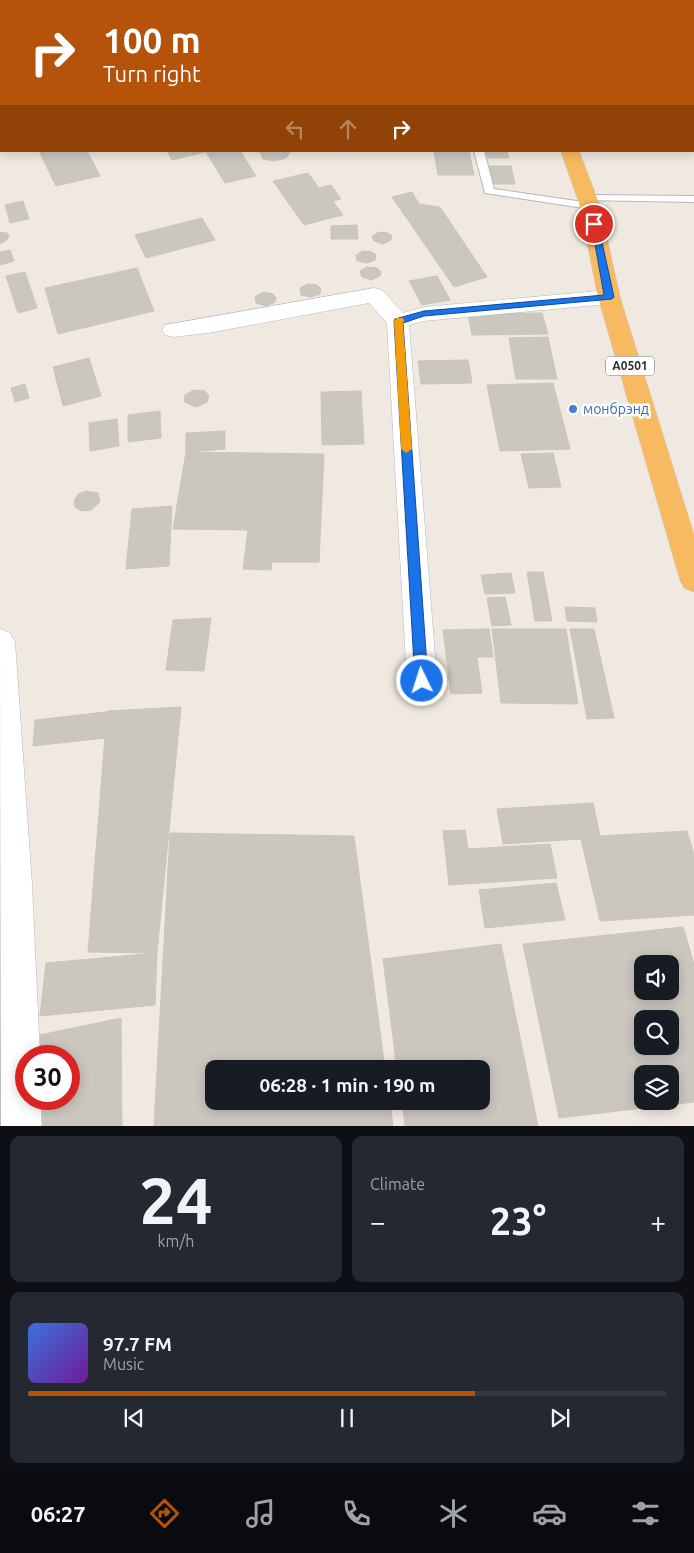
<!DOCTYPE html>
<meta charset="utf-8">
<style>
:root{--surface:#171b24;--page:#242831;--text:#f1f3f6;--muted:#9ea1a6;--line:#363941;--accent:#b45309}
body{margin:0;font-family:Ubuntu,sans-serif;background:var(--page);color:var(--text);height:100vh;display:flex;flex-direction:column;font-size:19px;white-space:nowrap}
*{box-sizing:border-box;margin:0}
p{font-size:16px;color:var(--muted)}
.icon{flex:none;width:28px;height:28px;fill:none;stroke:currentColor;stroke-width:2;stroke-linecap:round;stroke-linejoin:round}
.map{position:relative;height:1126px;overflow:hidden}
.details{display:flex;flex-direction:column;gap:10px;padding:10px;background:#0d0f14;flex:1}
.details>*{flex:none}
.top-card{position:absolute;left:0px;top:0px;width:695px;height:152px;box-shadow:0 2px 12px #0003;background:#b45309;color:#fff;overflow:hidden}
.tools{position:absolute;left:634px;top:955px;display:grid;gap:10px}
.tools a{display:grid;place-items:center;width:45px;height:45px;border-radius:10px;background:var(--surface);box-shadow:0 2px 12px #0003;font-size:25px}
.speed{position:absolute;left:15px;top:1045px;display:flex;gap:10px;font-size:25px;font-weight:700;text-align:center}
.speed>*{display:grid;place-content:center;width:65px;height:65px;border-radius:50%;background:var(--surface);box-shadow:0 2px 12px #0003;line-height:1}
.speed .limit{border:8px solid #d22;background:#fff;color:#111}
.pin{position:absolute;display:grid;place-items:center;width:42px;height:42px;color:#fff;margin:-21px;border:2px solid #fff;border-radius:50%;box-shadow:0 1px 5px #0007}
.me{position:absolute;width:55px;margin:-28px;rotate:356deg;stroke-linejoin:round;filter:drop-shadow(0 0 4px #0008)}
.turn{display:flex;align-items:center;gap:18px;height:105px;padding:0 20px;font-size:22px}
.turn .icon{width:65px;height:65px;stroke-width:2.5}
.turn b{display:block;font-size:35px;line-height:42px}
.lanes{display:flex;align-items:center;height:48px;padding:0 20px;background:#0003;justify-content:center;gap:25px;direction:ltr}
.lanes .off{opacity:.35}
.big{font-size:38px;font-weight:600;line-height:1.1}
.details .card{flex:1;display:flex;flex-direction:column;justify-content:center;gap:8px;min-width:0;padding:0 18px;border-radius:10px;background:var(--page)}
.details .dial{align-items:center;gap:0}
.dial b{font-size:65px;line-height:1}
.song{display:flex;align-items:center;gap:15px}
.cover{width:60px;height:60px;border-radius:8px;background:linear-gradient(135deg,hsl(220 70% 55%),hsl(280 70% 35%))}
.played{height:5px;border-radius:2px;background:linear-gradient(90deg,var(--accent) 70%,var(--line) 70%)}
.keys{display:flex;justify-content:space-around;direction:ltr}
.heat{display:flex;justify-content:space-between;align-items:center;font-size:28px;direction:ltr}
.details .tiles{flex:1;display:grid;gap:10px;grid-template-columns:1fr 1fr}
.card:last-child{grid-column:span 2}
.trip{position:absolute;left:205px;top:1060px;width:285px;height:50px;border-radius:10px;background:var(--surface);box-shadow:0 2px 12px #0003;font-weight:600;line-height:50px;text-align:center}
.dock{display:flex;height:80px;justify-content:space-around;align-items:center;background:#090b0e;color:var(--muted)}
.dock .icon{width:35px;height:35px}
.dock .active{color:var(--accent)}
.dock b{font-size:22px;color:var(--text)}
.map>svg:first-child{display:block}
.building{fill:#cbc7bf;stroke:#cbc5ba;fill-rule:evenodd}
.lines{fill:none;stroke-linecap:round;stroke-linejoin:round}
.service-casing{stroke:#b4b7c1;stroke-width:2}
.minor-casing{stroke:#b4b7c1;stroke-width:1}
.trunk-casing{stroke:#c9c9c9;stroke-width:1}
.service{fill:#fff;fill-rule:evenodd}
.minor{fill:#fff;fill-rule:evenodd}
.trunk{fill:#f8ba60;fill-rule:evenodd}
.route{fill:#1a73e8;stroke:#114b97}
.slow{fill:#f59e0b}
.shop-dot{fill:#3f7fe0;stroke:#fff;stroke-width:2}
.labels{text-anchor:middle;stroke-width:5;stroke-linejoin:round;paint-order:stroke}
.shield{fill:#fff;stroke:#6d6d6d;stroke-width:1}
.shield-label{font-size:12px;font-weight:bold;fill:#2e2e2e}
.shop-label{font-size:14px;fill:#366cbe;stroke:#fff;text-anchor:start}
</style>
<div class="map">
<svg width="694" height="1126" viewBox="0 0 694 1126">
<rect width="100%" height="100%" fill="#efe9e1"/>
<path class="building" d="M39,151h48l13,25 -44,10z
M167,151h42l-37,9z
M240,151l16,25 -31,7 -19,-31z
M434,151h35l5,24h-36z
M486,151h21l2,7h-21z
M260,152v-1l30,1 -4,6 -12,3 -11,-2z
M489,166h22l4,18h-21z
M308,173l11,15 12,-3 10,14 -8,2 10,14 -39,10 -31,-44z
M412,192l7,12 21,3 47,70 -33,10 -62,-90z
M23,201l6,18 -19,4 -5,-18z
M202,218l13,22 -69,18 -11,-23z
M357,225l1,14h-27v-13z
M0,232l7,1 2,3 -2,4 -7,4z
M379,232l9,1 4,3 -1,4 -8,4 -9,-3 -2,-5z
M10,250l4,11 -14,4v-13z
M363,251l9,1 4,3 -1,5 -8,3 -10,-2 -1,-6z
M367,267l10,1 4,4 -1,4 -9,4 -9,-3 -2,-6z
M137,268l17,43 -96,23 -13,-46z
M25,272l12,36 -19,5 -12,-37z
M437,276l13,24 -28,5 -13,-24z
M308,284l9,1 4,4 -1,5 -9,3 -10,-2 -1,-7z
M263,292l10,2 3,4 -1,4 -9,4 -10,-3 -1,-6z
M542,313l6,21 -76,1 -4,-21z
M548,337l9,42h-41l-7,-41z
M89,358l12,38 -38,10 -10,-39z
M468,360l4,23 -51,1 -3,-23z
M553,383l17,66 -70,2 -13,-66z
M25,384l4,14 -14,4 -4,-14z
M194,390l11,1 4,5 -2,6 -10,5 -11,-4 -2,-2 1,-6z
M361,391l3,53 -42,1 -1,-53z
M160,411l1,27 -33,4v-27z
M117,419l2,27 -29,5 -1,-28z
M225,431v18l-39,3v-19z
M186,452l138,2 -5,108h-47l-1,8 -28,-1 5,-39 -75,-1z
M553,453l8,34 -32,1 -8,-34z
M86,491l12,2 2,9 -9,8 -10,1 -6,-4 -1,-6 4,-7z
M172,506l-3,60 -43,3 6,-60z
M527,572h16l9,49h-17z
M511,573l4,20 -30,1 -4,-19z
M505,597l6,28 -19,1 -5,-28z
M565,607l30,1 2,14 -30,-1z
M211,618l-7,53 -38,-1 7,-50z
M489,629l4,28h-16l5,36 -31,1 -8,-64z
M492,629h74l12,75 -77,-1z
M570,629h24l20,89 -27,1z
M181,707l-24,246 -69,-1 19,-241z
M106,712l-1,26 -72,8 2,-26z
M593,803l7,33 87,-5 7,24v60l-94,6 -19,-82 -78,5 -6,-35z
M465,830l3,19 82,-5 7,34 -108,7 -6,-54z
M170,833l184,3 31,233h-171v32h176l3,25h-239z
M556,883l9,37 -80,8 -6,-38z
M683,927l11,37v138l-135,16 -36,-174zM642,964h28v27h-28zM642,1019h28v27h-28zM642,1074h28v27h-28z
M501,944l37,182h-133l-3,-25h79v-32h-84l-14,-110z
M157,953l-2,52 -115,11 6,-53z
M121,1018l1,108h-79l-1,-27h27v-43h-28l-1,-21z"/>
<g class="lines">
<g class="service-casing">
<path id="service" d="M570,0h8v1h-8z
M608,0h8v1h-8z
M645,0h8l1,1h-8z
M474,151h10l10,38 96,14 5,3 -5,3 -105,-16z
M587,195l107,1v6l-111,-2 -1,-2z"/>
</g>
<g class="minor-casing">
<path id="minor" d="M43,0h14l1,1h-14z
M220,0h14l1,1h-14z
M378,0h14v1h-14z
M374,288l8,2 21,23 21,-6 185,-17 8,2 3,5 -3,5 -8,2 -185,17 -15,4 28,356 -4,10 -11,4 -11,-4 -4,-10 -20,-358 -18,-20 -161,30 -35,4 -8,-2 -3,-5 3,-5z
M0,629l10,4 5,9 17,242 8,172h-14v43h15v27h-40z"/>
</g>
<g class="trunk-casing">
<path id="trunk" d="M515,0h14v1h-14z
M561,151h18l21,55 20,91 74,238v57l-10,-4 -4,-8 -82,-283 -18,-91z"/>
</g>
<use href="#service" class="service"/>
<use href="#minor" class="minor"/>
<use href="#trunk" class="trunk"/>
</g>
<path class="route" d="M591,222l7,2 16,73 -2,2 -188,17 -21,7 25,358 -2,4 -4,2 -5,-2 -2,-4 -21,-360 1,-2 29,-8 180,-16z"/>
<path class="slow" d="M397,318h6l1,3 -1,2 9,126 -6,4 -5,-4 -7,-128z"/>
<circle class="shop-dot" cx="573" cy="409" r="5"/>
<g class="labels">
<rect class="shield" x="606" y="356.5" width="48" height="19" rx="4"/>
<g class="shield-label">
<text x="630" y="370">A0501</text>
</g>
<g class="shop-label">
<text x="583" y="414">монбрэнд</text>
</g>
</g>
</svg>
<div class="tools">
<a><svg class="icon" aria-label="sound" viewBox="0 0 24 24"><path d="M4 9h4l5-4v14l-5-4H4zM17 9q2 3 0 6"/></svg></a>
<a><svg class="icon" aria-label="search" viewBox="0 0 24 24"><circle cx="10" cy="10" r="6"/><path d="M15 15l6 6"/></svg></a>
<a><svg class="icon" aria-label="layers" viewBox="0 0 24 24"><path d="M12 4l9 5-9 5-9-5zM3 14l9 5 9-5"/></svg></a>
</div>
<div class="speed"><div class="limit">30</div></div>
<div class="pin" style="left:594px;top:224px;background:#d93025"><svg class="icon" aria-label="arrive" viewBox="0 0 24 24"><path d="M6 21V4h12l-3 4 3 4H6"/></svg></div>
<svg class="me" style="left:422px;top:681px" viewBox="-20 -20 40 40"><circle r="17" fill="#1a73e8" stroke="#fff" stroke-width="3"/><path d="M0-11L8 9 0 5-8 9z" fill="#fff"/></svg>
<div class="trip">06:28 · 1 min · 190 m</div>
<div class="top-card">
<div class="turn"><svg class="icon" aria-label="right" viewBox="0 0 24 24"><path d="M7 20v-9h11M14 6l5 5-5 5"/></svg><div><b>100 m</b>Turn right</div></div>
<div class="lanes"><svg class="icon off" aria-label="left" viewBox="0 0 24 24"><path d="M17 20v-9H6M10 6l-5 5 5 5"/></svg><svg class="icon off" aria-label="ahead" viewBox="0 0 24 24"><path d="M12 20V5M6 11l6-6 6 6"/></svg><svg class="icon" aria-label="right" viewBox="0 0 24 24"><path d="M7 20v-9h11M14 6l5 5-5 5"/></svg></div>
</div>
</div>
<section class="details">
<div class="tiles">
<div class="card dial"><b>24</b><p>km/h</p></div>
<div class="card"><p>Climate</p>
<div class="heat"><a>−</a><b class="big">23°</b><a>+</a></div>
</div>
<div class="card">
<div class="song"><i class="cover"></i><div><b>97.7 FM</b><p>Music</p></div></div>
<div class="played"></div>
<div class="keys"><svg class="icon" aria-label="previous" viewBox="0 0 24 24"><path d="M18 5L8 12l10 7zM5 5v14"/></svg><svg class="icon" aria-label="pause" viewBox="0 0 24 24"><path d="M8 5v14M16 5v14"/></svg><svg class="icon" aria-label="next" viewBox="0 0 24 24"><path d="M6 5l10 7-10 7zM19 5v14"/></svg></div>
</div>
</div>
</section>
<nav class="dock">
<b>06:27</b>
<svg class="icon active" aria-label="directions" viewBox="0 0 24 24"><path d="M12 3l9 9-9 9-9-9zM9 14v-3h6M13 9l2 2-2 2"/></svg>
<svg class="icon" aria-label="music" viewBox="0 0 24 24"><path d="M9 18V5l10-2v13"/><circle cx="6" cy="18" r="3"/><circle cx="16" cy="16" r="3"/></svg>
<svg class="icon" aria-label="phone" viewBox="0 0 24 24"><path d="M5 4h4l2 5-3 2q2 4 5 5l2-3 5 2v4C11 20 4 13 5 4z"/></svg>
<svg class="icon" aria-label="climate" viewBox="0 0 24 24"><path d="M12 3v18M4 7l16 10M4 17L20 7"/></svg>
<svg class="icon" aria-label="car" viewBox="0 0 24 24"><path d="M5 17H2v-5l4-1 3-4h7l3 4 3 1v5h-3M9 17h6M6 11h13"/><circle cx="7" cy="17" r="2"/><circle cx="17" cy="17" r="2"/></svg>
<svg class="icon" aria-label="filters" viewBox="0 0 24 24"><path d="M4 7h16M4 17h16"/><circle cx="9" cy="7" r="2"/><circle cx="15" cy="17" r="2"/></svg>
</nav>
